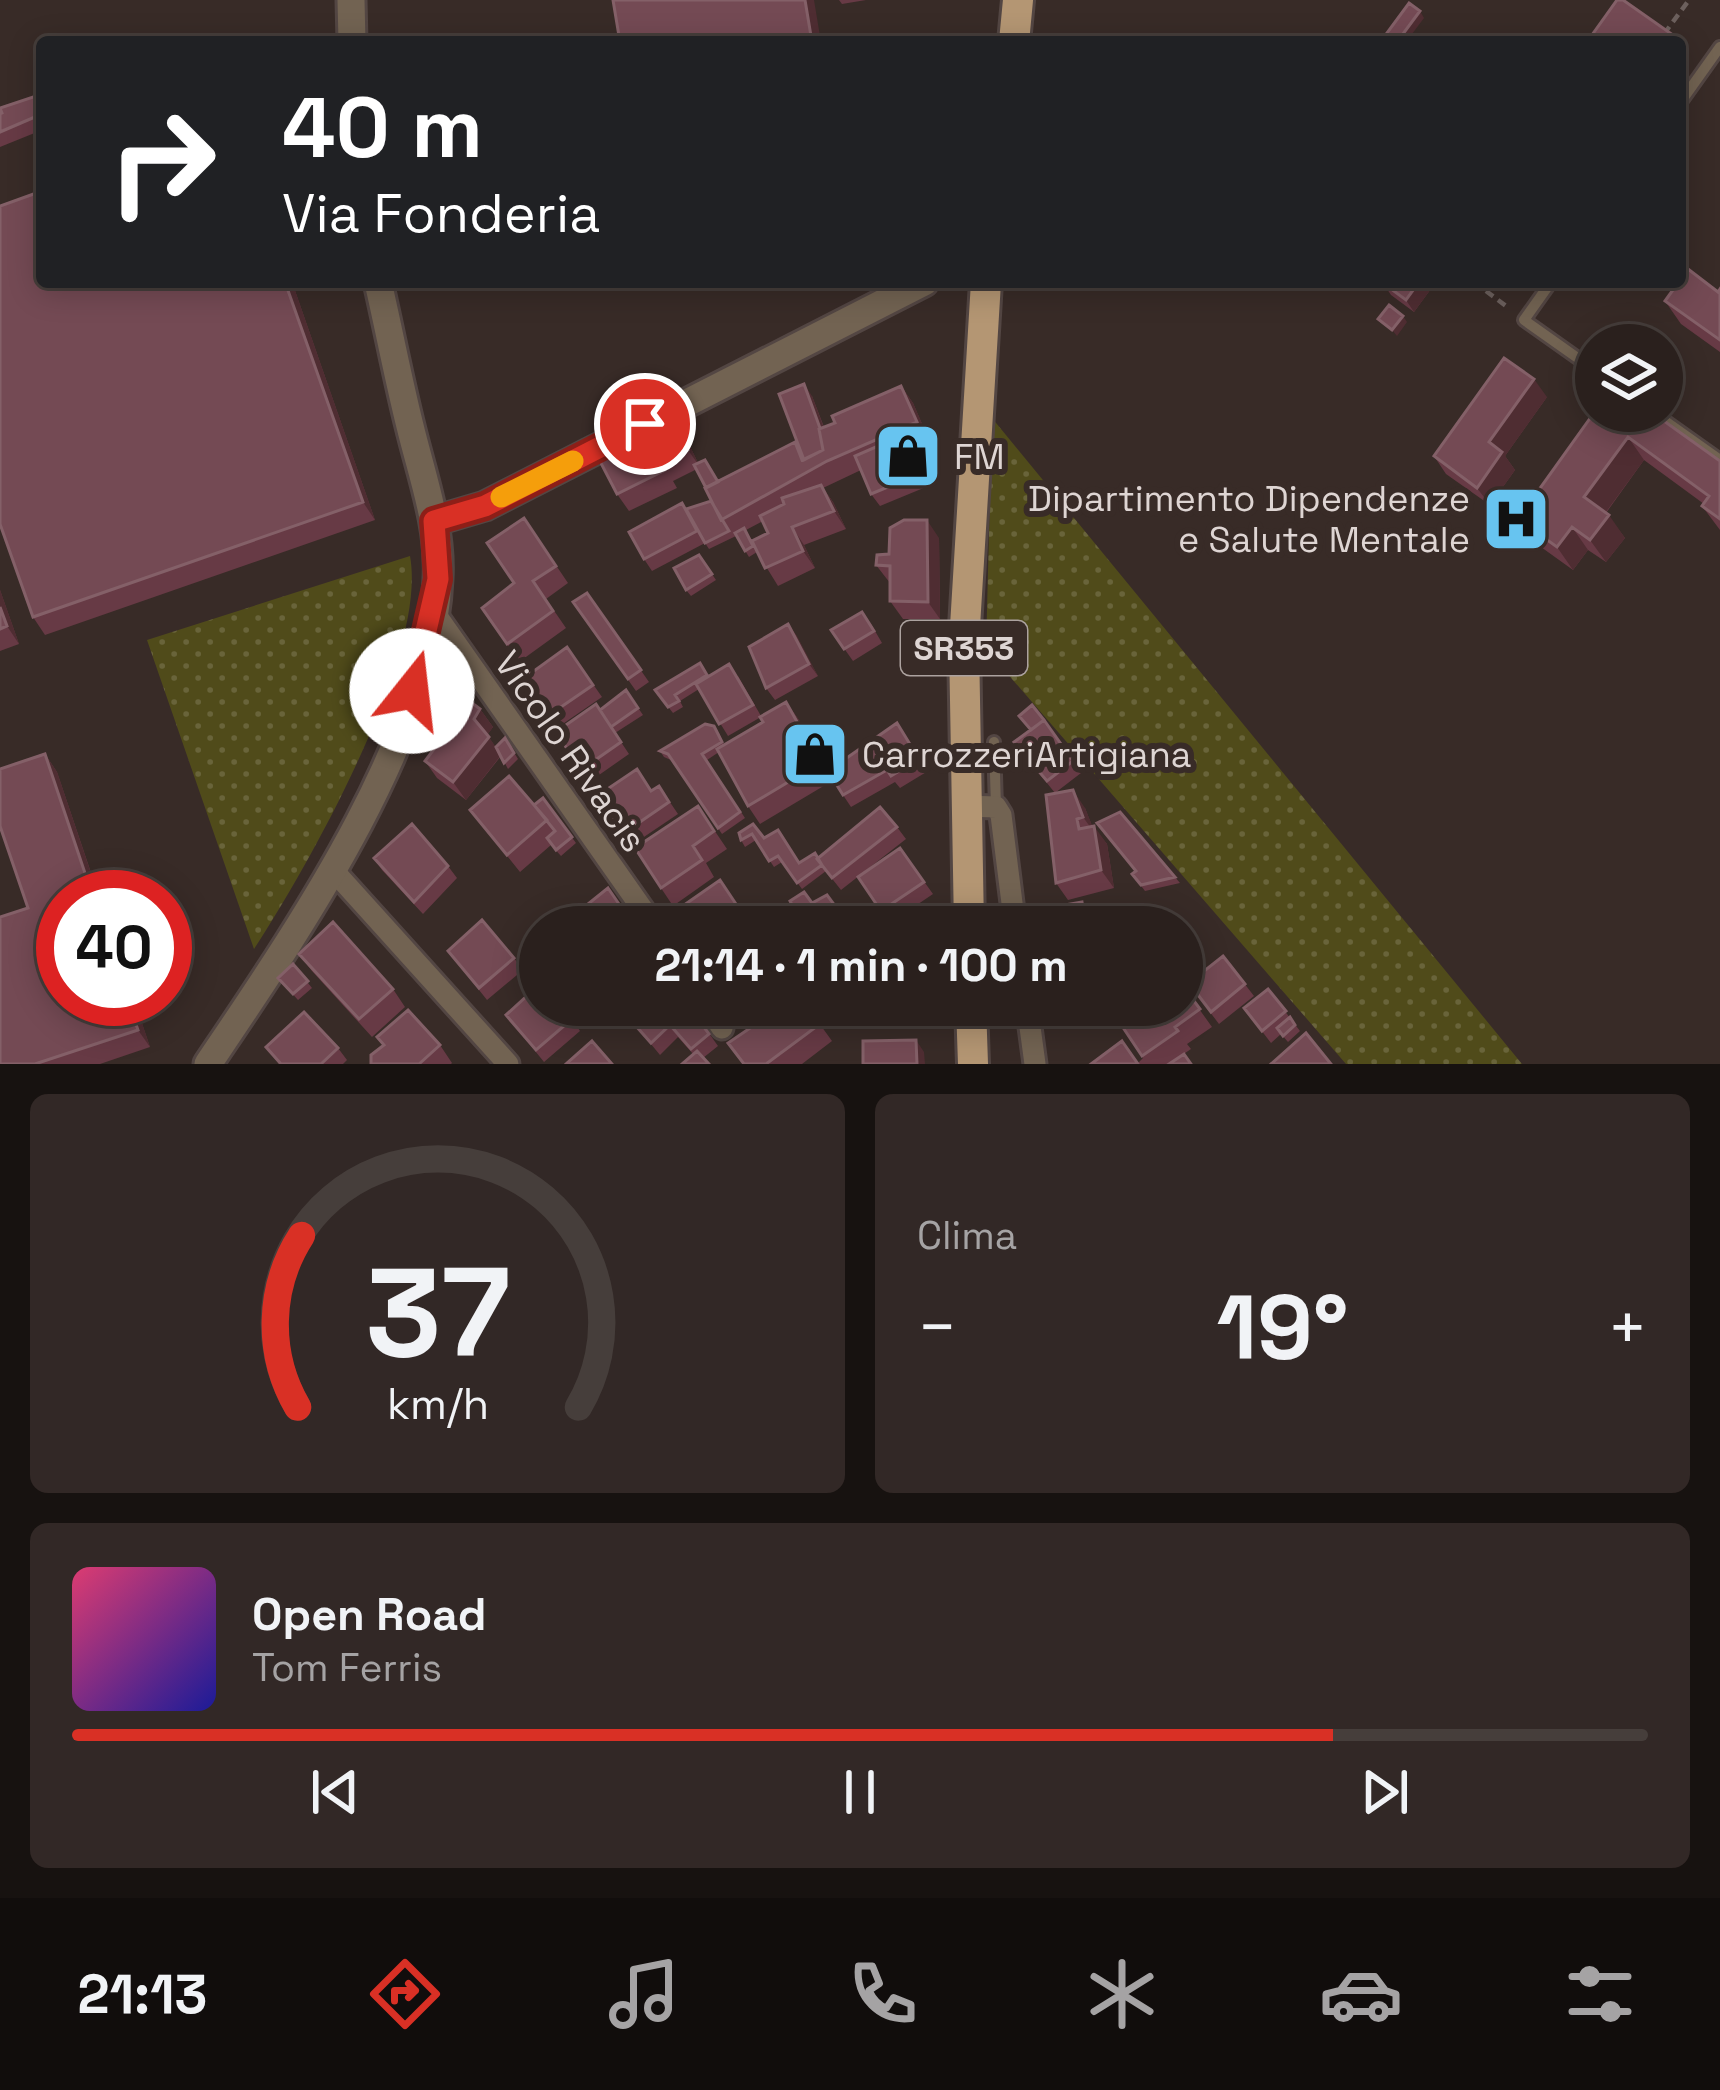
<!DOCTYPE html>
<html lang="it">
<meta charset="utf-8">
<style>
:root{--surface:#2a201d;--page:#322826;--text:#f1f3f6;--muted:#a5a3a4;--line:#463e3b;--accent:#d93025}
body{margin:0;font-family:"Space Grotesk",sans-serif;background:var(--page);color:var(--text);height:100vh;display:flex;flex-direction:column;font-size:45px;white-space:nowrap}
*{box-sizing:border-box;margin:0}
p{font-size:39px;color:var(--muted)}
.icon{flex:none;width:66px;height:66px;fill:none;stroke:currentColor;stroke-width:2;stroke-linecap:round;stroke-linejoin:round}
.map{position:relative;height:1064px;overflow:hidden}
.side{display:flex;flex-direction:column;gap:30px;padding:30px;background:#171210;flex:1}
.side>*{flex:none}
.hud{position:absolute;left:36px;top:36px;width:1650px;height:252px;border-radius:12px;box-shadow:0 6px 30px #0003,0 0 0 3px var(--line);background:#202124;color:#fff;overflow:hidden}
.tools{position:absolute;left:1575px;top:324px;display:grid;gap:24px}
.tools a{display:grid;place-items:center;width:108px;height:108px;border-radius:50%;background:var(--surface);box-shadow:0 6px 30px #0003,0 0 0 3px var(--line);font-size:60px}
.speed{position:absolute;left:36px;top:870px;display:flex;gap:24px;font-size:60px;font-weight:700;text-align:center}
.speed>*{display:grid;place-content:center;width:156px;height:156px;border-radius:50%;background:var(--surface);box-shadow:0 6px 30px #0003,0 0 0 3px var(--line);line-height:1}
.speed .limit{border:18px solid #d22;background:#fff;color:#111}
.pin{position:absolute;display:grid;place-items:center;width:102px;height:102px;color:#fff;margin:-51px;border:6px solid #fff;border-radius:50%;box-shadow:0 3px 12px #0007}
.me{position:absolute;width:132px;margin:-66px;rotate:16deg;stroke-linejoin:round;filter:drop-shadow(0 0 9px #0008)}
.turn{display:flex;align-items:center;gap:42px;height:252px;padding:0 48px;font-size:54px}
.turn .icon{width:156px;height:156px;stroke-width:2.5}
.turn b{display:block;font-size:84px;line-height:102px}
.big{font-size:90px;font-weight:600;line-height:1.1}
.side .widget{flex:1;display:flex;flex-direction:column;justify-content:center;gap:18px;min-width:0;padding:0 42px;border-radius:18px;background:var(--page)}
.side .dial{align-items:center;gap:0}
.dial svg{height:312px;overflow:visible;fill:none;stroke:var(--line);stroke-width:7;stroke-linecap:round;text-anchor:middle}
.dial text{fill:var(--text);stroke:none}
.song{display:flex;align-items:center;gap:36px}
.cover{width:144px;height:144px;border-radius:18px;background:linear-gradient(135deg,hsl(340 70% 55%),hsl(240 70% 35%))}
.played{height:12px;border-radius:6px;background:linear-gradient(90deg,var(--accent) 80%,var(--line) 80%)}
.keys{display:flex;justify-content:space-around;direction:ltr}
.heat{display:flex;justify-content:space-between;align-items:center;font-size:66px;direction:ltr}
.side .tiles{flex:1;display:grid;gap:30px;grid-template-columns:1fr 1fr}
.widget:last-child{grid-column:span 2}
.trip{position:absolute;left:519px;top:906px;width:684px;height:120px;border-radius:60px;background:var(--surface);box-shadow:0 6px 30px #0003,0 0 0 3px var(--line);font-weight:600;line-height:120px;text-align:center}
.dock{display:flex;height:192px;justify-content:space-around;align-items:center;background:#110d0c;color:var(--muted)}
.dock .icon{width:84px;height:84px}
.dock .on{color:var(--accent)}
.dock b{font-size:54px;color:var(--text)}
.map>svg:first-child{display:block}
.grass{fill:url(#grass-dots)}
.lines{fill:none;stroke-linecap:round;stroke-linejoin:round}
.service-casing{stroke:#534643;stroke-width:16}
.minor-casing{stroke:#534643;stroke-width:27}
.tertiary-casing{stroke:#534643;stroke-width:33}
.primary-casing{stroke:#534643;stroke-width:36}
.path{stroke:#6c605d;stroke-width:4.5;stroke-dasharray:9 6;stroke-linecap:butt}
.service{stroke:#726352;stroke-width:10}
.minor{stroke:#726352;stroke-width:21}
.tertiary{stroke:#726352;stroke-width:27}
.primary{stroke:#b49673;stroke-width:30}
.wall{fill:#673a45;fill-rule:evenodd}
.shaded-wall{fill:#4f2d32}
.building{fill:#744a54;stroke:#846068;stroke-width:3}
.route-casing{stroke:#8d1f18;stroke-width:30}
.route{stroke:#d93025;stroke-width:21}
.slow{stroke:#f59e0b;stroke-width:21}
.labels{text-anchor:middle;stroke-width:12;stroke-linejoin:round;paint-order:stroke}
.shield{fill:#382b27;stroke:#aca29f;stroke-width:3}
.shield-label{font-size:33px;font-weight:bold;fill:#ded5d3}
.poi-label{font-size:36px;fill:#ded5d3;stroke:#382b27;text-anchor:start}
.street-label{font-size:36px;fill:#ded5d3;stroke:#382b27}
</style>
<div class="map">
<svg width="1720" height="1064" viewBox="0 0 1720 1064">
<defs>
<pattern id="grass-dots" width="8" height="8" patternUnits="userSpaceOnUse" patternTransform="scale(3)"><rect width="8" height="8" fill="#504b1a"/><path d="M2 2h.1M6 6h.1" fill="none" stroke="#69643a" stroke-width="1.8" stroke-linecap="round"/></pattern>
</defs>
<rect width="100%" height="100%" fill="#382b27"/>
<path class="grass" d="M992,418l530,646h-176l-360,-415z
M410,556c18,98 -101,309 -156,393l-107,-309z"/>
<g class="lines">
<g class="service-casing">
<path id="service" d="M1680,103l40,-56
M1551,282l-27,38 72,51
M1651,411l69,49
M994,742l2,65"/>
</g>
<g class="minor-casing">
<path id="minor" d="M434,612l221,315
M966,806l30,1 5,8 14,112
M332,869l176,195
M707,1005l15,23
M1027,1005l8,59"/>
</g>
<g class="tertiary-casing">
<path id="tertiary" d="M351,0l1,42
M434,521l51,-15 439,-224
M208,1064c87,-129 224,-326 230,-485 3,-52 -16,-103 -28,-153 -12,-48 -21,-96 -32,-144"/>
</g>
<g class="primary-casing">
<path id="primary" d="M1014,42l4,-42
M969,927l-5,-284 22,-361
M971,1005l2,59"/>
</g>
<path class="path" d="M1664,34l25,-34
M1474,282l36,27"/>
<use href="#service" class="service"/>
<use href="#minor" class="minor"/>
<use href="#tertiary" class="tertiary"/>
<use href="#primary" class="primary"/>
</g>
<path class="wall" d="M839,0h27l-24,4z
M42,94v36l-42,17v-33z
M292,282l83,238 -330,115 -12,-18z
M1436,282l-22,30 -23,-17 -8,-12z
M1720,289v63l-39,-28 -16,-23 53,-9z
M901,386l12,17 16,37 -20,9 17,38 -46,19 -9,-12 -10,-24 -38,18 10,14 13,27 -42,16 11,23 -37,18 -21,-34 -8,5 -13,-21 -27,13 -4,-6 -53,28 -8,-12 42,-50 25,-8 -14,-32 -24,12 4,7 -48,23 -12,-17 28,-67 38,5 15,31 20,18 81,-34 13,-51 12,31 11,-4zM763,521l5,12 -16,8 -6,-11z
M1547,397l-42,59 10,14 -25,35 -44,-31 -12,-18z
M1596,410l124,51v69l-18,-24 2,-2 -60,-44 -38,53 19,25 -19,24 -18,-12 -15,20 -39,-28 -16,-23z
M524,518l44,65 -22,16 20,29 -47,34 -37,-54 32,-25z
M939,538l1,81h-37l-13,-18v-18l-14,-18 13,-11z
M699,555l17,25 -25,16 -5,-6z
M0,590l19,54 -19,7z
M587,593l62,89 -13,9 -63,-89z
M788,624l30,52 -43,24 -9,-12z
M871,624l11,19 -29,18 -22,-31z
M567,647l35,50 -48,33 -34,-49z
M700,663l8,14 30,-1 23,40 25,-14 13,18 33,61 -72,43 -12,-18 -29,-54 -12,8 38,58 -23,16 -49,-73 -9,-4 -4,-6 59,-18 5,12 39,-23 -2,-5 -33,19 -29,-47 -19,12 3,6 -10,6 -18,-23z
M626,690l17,25 -28,18 14,21 -40,28 -33,-50 45,-20z
M480,709l13,18 -6,8 10,14 8,-11 13,21 -10,10 -7,-13 -35,44 -29,-22 -12,-17 15,-20 -9,-7 -12,-18z
M1044,720l37,53 -26,20 -41,-51z
M897,723l31,48 -28,17 -5,-6 -44,25 -8,-12z
M45,754l12,18 93,275 -50,17h-100l28,-156z
M659,786l19,28 -46,31 -35,-49 55,-5z
M1046,795l39,13 7,18 15,18 7,44 -46,12 -12,-17z
M543,798l33,45 -15,13 -10,-11 -31,27 -50,-62 64,-5z
M698,806l29,43 -21,14 8,14 -41,29 -12,-18z
M753,824l11,14 35,25 20,-5 78,-31 9,12 -65,51 -15,-19 -24,18 -20,-27 -8,5 -18,-27 -11,7 -4,-7z
M900,848l33,46 -40,27 -34,5 22,-15z
M374,858l74,8 9,12 -34,36 -41,-44z
M1132,874l43,3 5,6 -35,8z
M608,888l17,25 -16,14h-3l-18,-23z
M827,895l10,14 -13,9 -12,-15z
M448,951l66,7 9,12 -36,30z
M299,954l94,35 12,18 -33,30 -60,-66z
M1223,956l31,40 -35,28 -22,-29z
M293,964l19,24 -14,12 -20,-22z
M1182,985l30,42 -25,17 4,5 -22,15h-78l47,-1 5,-5 -35,-53z
M1268,989l32,42 -12,11 -7,-8 -10,9 -27,-35z
M689,1005l29,41 -15,12 -10,-4 -15,-17 -18,18 -24,-29 34,-5z
M738,1005h30l-21,14z
M806,1005l26,36 -30,23h-59l-15,-21z
M506,1015l66,4 8,12 -36,31z
M440,1045l12,18 -1,1h-80l12,-18z
M266,1047l72,1 9,12 -4,4h-64z"/>
<path class="shaded-wall" d="M805,0h9l7,42h-9z
M1420,11l4,7 -18,24h-9z
M1680,45l9,13 -9,13z
M285,282h7l83,238 -12,-18z
M1419,282h17l-22,30 -8,-12z
M1403,316l4,6 -10,14 -5,-6z
M1534,379l13,18 -42,59 10,14 -25,35 -13,-17 12,-46z
M804,384l8,12 23,62 -5,-3z
M901,386l12,17 16,37 -12,-18z
M671,414l12,18 17,35 -12,-17z
M901,436l8,13 17,38 -9,-12z
M1628,437l16,23 -44,60 -16,-23z
M821,485l12,17 13,27 -12,-18z
M1609,515l16,23 -19,24 -16,-22z
M927,520l12,18 1,81 -12,-17z
M792,527l12,18 11,23 -12,-17z
M1572,527l16,23 -15,20 -16,-23z
M0,590l19,54 -12,-18 -7,-19z
M788,624l9,12 21,40 -9,-12z
M786,702l13,18 33,61 -12,-18z
M480,709l13,18 -7,10 -12,-18z
M489,737l12,18 -35,45 -13,-18z
M45,754l12,18 42,125h-6z
M1073,790l12,18 11,27 -13,-18z
M1094,826l13,18 7,44 -13,-18z
M1082,902l9,12 1,13h-6z
M127,999h7l16,48 -12,-17z
M916,1040l8,12 1,12h-8z"/>
<path class="building" d="M613,0h192l7,42h-192z
M1617,0h6l50,35 -5,7h-81z
M1409,3l11,8 -23,31h-4l-9,-5z
M42,94v20l-42,18v-18l2,-1 -2,-5z
M42,191v91h243l78,220 -330,115 -33,-93v-318z
M1688,269l30,23 2,-3v51l-55,-39z
M1384,282h35l-13,18 -23,-17z
M1389,305l14,11 -11,14 -14,-11z
M1504,358l30,21 -45,63 13,10 -25,36 -43,-32z
M804,384l16,44 -1,1 4,21 -19,10 -25,-66z
M901,386l16,36 -90,39 -106,59 -16,-32 90,-46 7,18 21,-10 -4,-21 16,-6 -3,-7z
M1596,410l54,1 70,50v58l-18,-13 7,-10 -81,-59 -44,60 25,18 -19,25 -18,-13 -15,20 -39,-28z
M671,414l17,36 -27,13 4,7 -48,24 -26,-50 48,-25 5,9z
M901,436l16,39 -46,19 -16,-38z
M705,460l13,22 -12,6 -12,-23z
M821,485l13,26 -42,16 11,24 -38,17 -13,-27 16,-8 -8,-17 24,-12 -2,-6z
M711,501l18,30 -24,12 -19,-34z
M682,503l15,28 -53,28 -15,-27z
M524,518l32,48 -23,15 20,30 -46,33 -25,-36 32,-25 -27,-40z
M904,520h23l1,82 -38,-1v-35l-14,-1 1,-10 12,-1 1,-26z
M744,528l9,18 -8,5 -10,-18z
M699,555l13,19 -26,16 -12,-22z
M587,593l54,77 -13,9 -55,-77z
M0,607l7,19 -7,3z
M862,612l12,19 -30,18 -13,-19z
M788,624l21,40 -43,24 -17,-41z
M567,647l26,38 -48,33 -25,-37z
M700,663l7,12 -32,20 4,6 -11,6 -13,-17z
M729,664l24,41 -34,19 -23,-40z
M444,682l36,27 -6,10 15,18 -36,45 -28,-21 19,-25 -25,-20z
M626,690l12,18 -27,19 -11,-17z
M786,702l34,61 -72,43 -31,-57 46,-27 -3,-5z
M596,704l25,38 -40,28 -25,-38z
M1032,705l12,15 -13,10 -12,-14z
M1044,720l29,41 -26,20 -33,-39z
M897,723l22,36 -28,17 -4,-6 -44,25 -15,-24z
M705,724l9,2 8,16 -20,12 38,58 -22,16 -50,-74 -8,-3z
M505,738l9,15 -10,10 -8,-16z
M45,754l48,143h-30v102h64l11,31 -103,34h-35v-147l28,-9 -28,-82v-57z
M637,769l14,22 8,-5 10,16 -45,31 -27,-37z
M509,776l38,44 -40,35 -37,-45z
M1073,790l10,27 -6,2 2,10 15,-3 7,44 -45,13 -10,-88z
M543,798l29,39 -16,13 -9,-12 8,-7 -21,-26z
M698,806l16,25 -21,15 9,14 -41,28 -26,-40z
M880,807l17,20 -65,51 -15,-19z
M1120,812l55,65 -34,8 -9,-11 4,-3 -39,-48z
M412,824l36,42 -34,36 -40,-44z
M753,824l11,14 14,-8 21,33 16,-10 7,12 -25,18 -19,-27 -9,5 -17,-27 -11,6 -2,-7z
M900,848l24,34 -43,29 -23,-34z
M720,880l28,42 -7,5h-53l-11,-17z
M608,888l13,19 -18,16 -15,-19z
M804,892l8,11 15,-8 6,8 -14,9 12,15h-27l-14,-26z
M1082,902l4,25h-48l-2,-17z
M884,908l14,19h-41z
M852,917l5,10h-25z
M482,920l32,38 -35,30 -31,-37z
M333,922l60,67 -34,30 -60,-65z
M1223,956l22,28 -34,28 -22,-29z
M293,964l15,17 -15,13 -15,-16z
M540,984v21h20l12,14 -36,31 -30,-35z
M1182,985l18,24 -25,18 3,4 -36,25 -34,-51h74z
M1268,989l18,22 -24,20 -18,-23z
M688,1005l21,29 -18,15 -21,-24 -19,18 -15,-17 20,-19 14,14z
M784,1005h22l14,19 -54,40h-22l-16,-21z
M408,1010l32,35 -21,19h-48v-9l13,-10 -7,-8z
M304,1012l34,36 -17,16h-40l-15,-17z
M1290,1017l5,8 -12,11 -6,-8z
M1306,1033l25,31h-60z
M916,1040l1,24h-54v-23z
M592,1041l20,23h-46z
M1122,1041l16,23h-47z
M697,1051l12,13h-27z
M1184,1054l7,10h-22z"/>
<g class="lines">
<g class="route-casing">
<path id="route" d="M412,691l26,-112 -4,-58 51,-15 160,-82"/>
</g>
<use href="#route" class="route"/>
<path class="slow" d="M501,497l72,-36"/>
</g>
<defs>
<g id="shop-square" transform="scale(3.45)"><rect x="-9" y="-9" width="18" height="18" rx="4" fill="#67c4f0" stroke="#382b27"/><path d="M-5-2.5h2.3a2.7 3.5 0 0 1 5.4 0H5L5.5 6h-11ZM-1.5-2.5h3a1.5 2.3 0 0 0-3 0Z" fill="#111"/></g>
<g id="hospital-square" transform="scale(3.45)"><rect x="-9" y="-9" width="18" height="18" rx="4" fill="#67c4f0" stroke="#382b27"/><path d="M-5-5h3v3.5h4V-5h3V5h-3V1.5h-4V5h-3Z" fill="#111"/></g>
</defs>
<g fill-rule="evenodd">
<use href="#shop-square" x="908" y="456"/>
<use href="#hospital-square" x="1516" y="519"/>
<use href="#shop-square" x="815" y="754"/>
</g>
<g class="labels">
<rect class="shield" x="901" y="621" width="126" height="54" rx="9"/>
<g class="shield-label">
<text x="964" y="660">SR353</text>
</g>
<g class="poi-label">
<text x="954" y="469">FM</text>
<text x="1470" y="511" text-anchor="end">Dipartimento Dipendenze<tspan x="1470" dy="41">e Salute Mentale</tspan></text>
<text x="862" y="767">CarrozzeriArtigiana</text>
</g>
<g class="street-label">
<text transform="translate(571 751) rotate(55)" y="13">Vicolo Rivacis</text>
</g>
</g>
</svg>
<div class="tools">
<a><svg class="icon" aria-label="layers" viewBox="0 0 24 24"><path d="M12 4l9 5-9 5-9-5zM3 14l9 5 9-5"/></svg></a>
</div>
<div class="speed"><div class="limit">40</div></div>
<div class="pin" style="left:645px;top:424px;background:#d93025"><svg class="icon" aria-label="arrive" viewBox="0 0 24 24"><path d="M6 21V4h12l-3 4 3 4H6"/></svg></div>
<svg class="me" style="left:412px;top:691px" viewBox="-20 -20 40 40"><circle r="19" fill="#fff"/><path d="M0-13L10 11 0 6-10 11z" fill="#d93025"/></svg>
<div class="trip">21:14 · 1 min · 100 m</div>
<div class="hud">
<div class="turn"><svg class="icon" aria-label="right" viewBox="0 0 24 24"><path d="M7 20v-9h11M14 6l5 5-5 5"/></svg><div><b>40 m</b>Via Fonderia</div></div>
</div>
</div>
<section class="side">
<div class="tiles">
<div class="widget dial"><svg viewBox="0 0 100 80">
<path d="M14 69A42 42 0 1 1 86 69"/>
<path d="M14 69A42 42 0 0 1 15 25" stroke="#d93025"/>
<text x="50" y="56" font-size="32" font-weight="700">37</text>
<text x="50" y="72" font-size="11">km/h</text>
</svg></div>
<div class="widget"><p>Clima</p>
<div class="heat"><a>−</a><b class="big">19°</b><a>+</a></div>
</div>
<div class="widget">
<div class="song"><i class="cover"></i><div><b>Open Road</b><p>Tom Ferris</p></div></div>
<div class="played"></div>
<div class="keys"><svg class="icon" aria-label="previous" viewBox="0 0 24 24"><path d="M18 5L8 12l10 7zM5 5v14"/></svg><svg class="icon" aria-label="pause" viewBox="0 0 24 24"><path d="M8 5v14M16 5v14"/></svg><svg class="icon" aria-label="next" viewBox="0 0 24 24"><path d="M6 5l10 7-10 7zM19 5v14"/></svg></div>
</div>
</div>
</section>
<nav class="dock">
<b>21:13</b>
<svg class="icon on" aria-label="directions" viewBox="0 0 24 24"><path d="M12 3l9 9-9 9-9-9zM9 14v-3h6M13 9l2 2-2 2"/></svg>
<svg class="icon" aria-label="music" viewBox="0 0 24 24"><path d="M9 18V5l10-2v13"/><circle cx="6" cy="18" r="3"/><circle cx="16" cy="16" r="3"/></svg>
<svg class="icon" aria-label="phone" viewBox="0 0 24 24"><path d="M5 4h4l2 5-3 2q2 4 5 5l2-3 5 2v4C11 20 4 13 5 4z"/></svg>
<svg class="icon" aria-label="climate" viewBox="0 0 24 24"><path d="M12 3v18M4 7l16 10M4 17L20 7"/></svg>
<svg class="icon" aria-label="car" viewBox="0 0 24 24"><path d="M5 17H2v-5l4-1 3-4h7l3 4 3 1v5h-3M9 17h6M6 11h13"/><circle cx="7" cy="17" r="2"/><circle cx="17" cy="17" r="2"/></svg>
<svg class="icon" aria-label="filters" viewBox="0 0 24 24"><path d="M4 7h16M4 17h16"/><circle cx="9" cy="7" r="2"/><circle cx="15" cy="17" r="2"/></svg>
</nav>
